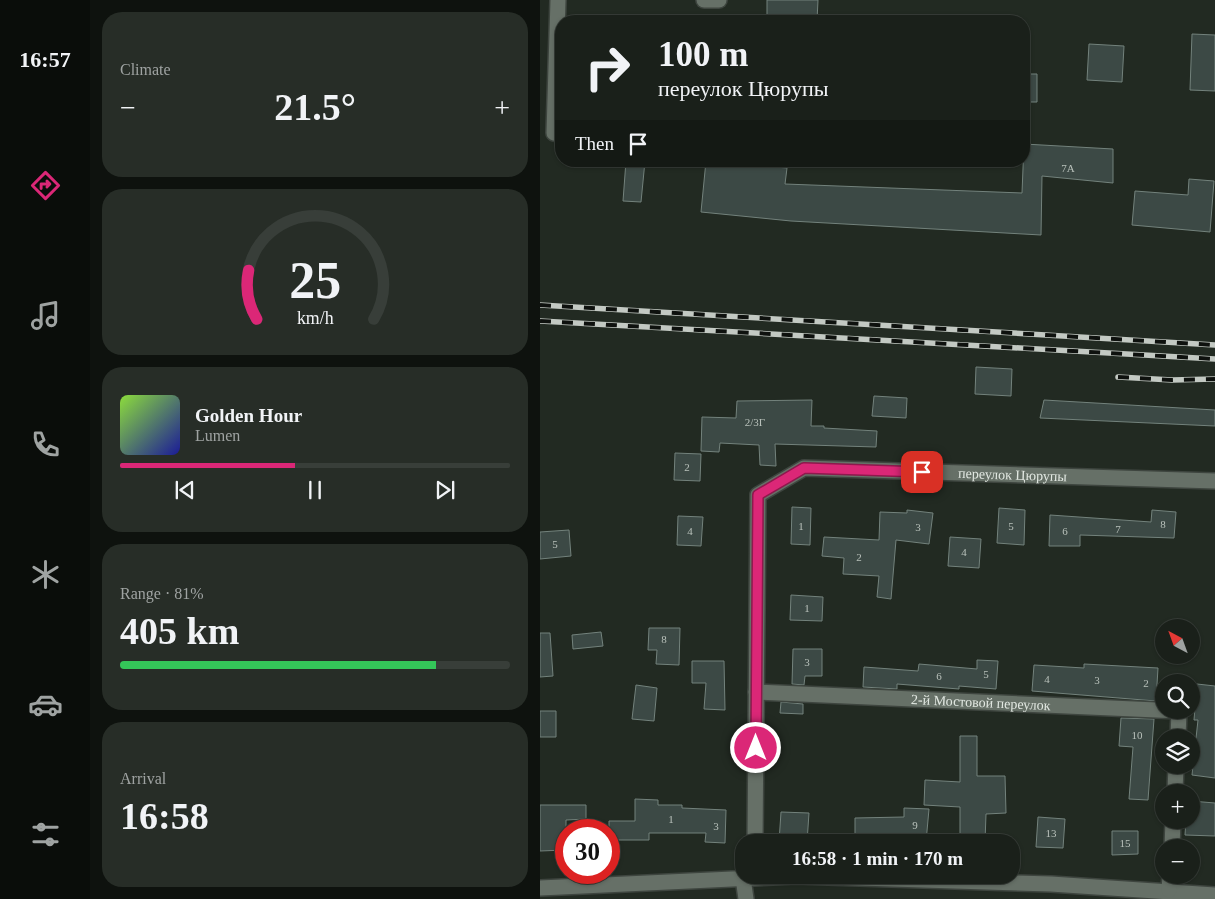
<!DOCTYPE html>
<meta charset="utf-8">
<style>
:root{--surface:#1a201a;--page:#272d27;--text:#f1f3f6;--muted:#9fa3a2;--line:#383e39;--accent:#db2777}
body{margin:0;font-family:Georgia,serif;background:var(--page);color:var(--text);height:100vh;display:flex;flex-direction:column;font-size:19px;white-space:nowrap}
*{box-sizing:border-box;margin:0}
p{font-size:16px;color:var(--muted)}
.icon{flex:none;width:28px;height:28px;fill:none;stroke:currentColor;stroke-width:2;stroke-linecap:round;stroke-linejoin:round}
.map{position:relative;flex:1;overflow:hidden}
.side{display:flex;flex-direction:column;gap:12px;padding:12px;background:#0e120e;width:450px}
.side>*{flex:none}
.hud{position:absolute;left:15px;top:15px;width:475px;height:152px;border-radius:20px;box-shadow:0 1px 4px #0004,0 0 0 1px var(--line);background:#1a201a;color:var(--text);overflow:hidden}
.needle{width:32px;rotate:319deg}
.fabs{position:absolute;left:615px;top:619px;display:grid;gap:10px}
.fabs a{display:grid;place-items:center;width:45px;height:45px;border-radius:50%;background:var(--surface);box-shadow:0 1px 4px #0004,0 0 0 1px var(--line);font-size:25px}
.speed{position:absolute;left:15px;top:819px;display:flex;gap:10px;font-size:25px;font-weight:700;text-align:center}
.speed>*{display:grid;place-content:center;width:65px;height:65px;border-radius:50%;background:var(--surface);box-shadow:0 1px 4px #0004,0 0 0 1px var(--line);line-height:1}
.speed .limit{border:8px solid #d22;background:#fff;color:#111}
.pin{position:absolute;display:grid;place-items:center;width:42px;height:42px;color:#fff;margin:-21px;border-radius:10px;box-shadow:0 2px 8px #0006}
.me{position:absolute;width:55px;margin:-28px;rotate:0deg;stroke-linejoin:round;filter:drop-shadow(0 0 4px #0008)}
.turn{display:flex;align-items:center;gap:18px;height:105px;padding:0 20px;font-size:22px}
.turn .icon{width:65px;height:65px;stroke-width:2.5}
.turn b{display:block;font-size:35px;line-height:42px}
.then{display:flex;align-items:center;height:48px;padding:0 20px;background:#0003;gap:10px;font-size:19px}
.big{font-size:38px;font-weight:700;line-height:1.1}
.side .tile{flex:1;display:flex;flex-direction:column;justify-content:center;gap:8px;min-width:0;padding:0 18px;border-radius:20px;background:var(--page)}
.side .dial{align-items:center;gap:0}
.dial svg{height:130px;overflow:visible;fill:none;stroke:var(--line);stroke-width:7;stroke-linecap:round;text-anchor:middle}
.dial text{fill:var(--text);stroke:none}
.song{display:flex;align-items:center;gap:15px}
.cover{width:60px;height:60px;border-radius:8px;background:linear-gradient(135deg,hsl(90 70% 55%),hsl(240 70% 35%))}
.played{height:5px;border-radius:2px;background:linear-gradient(90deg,var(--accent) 45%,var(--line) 45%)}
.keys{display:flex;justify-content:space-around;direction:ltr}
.heat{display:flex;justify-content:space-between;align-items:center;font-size:28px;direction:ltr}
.charge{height:8px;border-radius:4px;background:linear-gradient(90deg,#34c759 81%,var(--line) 0)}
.trip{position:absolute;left:195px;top:834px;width:285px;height:50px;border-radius:20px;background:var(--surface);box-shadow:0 1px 4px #0004,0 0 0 1px var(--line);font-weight:700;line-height:50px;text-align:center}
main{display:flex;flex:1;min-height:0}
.tabs{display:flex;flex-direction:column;width:90px;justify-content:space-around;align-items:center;background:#0a0d0a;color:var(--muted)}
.tabs .icon{width:35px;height:35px}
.tabs .selected{color:var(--accent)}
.tabs b{font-size:22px;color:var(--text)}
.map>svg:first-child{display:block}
.building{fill:#3c4945;stroke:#73827c}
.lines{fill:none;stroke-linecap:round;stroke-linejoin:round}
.minor-casing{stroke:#3e453f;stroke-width:18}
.minor{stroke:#667067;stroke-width:15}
.rail-casing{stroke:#c3c9c3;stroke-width:5.5}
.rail{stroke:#0e110e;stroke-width:4;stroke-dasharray:11;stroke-linecap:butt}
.route-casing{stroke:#8e194d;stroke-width:12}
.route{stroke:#db2777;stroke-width:9}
.labels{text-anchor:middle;stroke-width:5;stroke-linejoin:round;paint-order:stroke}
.number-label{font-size:11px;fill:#b8c0ba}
.street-label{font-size:14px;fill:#e1e7e1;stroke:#0e110e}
</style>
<main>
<nav class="tabs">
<b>16:57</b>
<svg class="icon selected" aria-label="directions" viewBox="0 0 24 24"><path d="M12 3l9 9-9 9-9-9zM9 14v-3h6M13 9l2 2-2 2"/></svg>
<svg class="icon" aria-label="music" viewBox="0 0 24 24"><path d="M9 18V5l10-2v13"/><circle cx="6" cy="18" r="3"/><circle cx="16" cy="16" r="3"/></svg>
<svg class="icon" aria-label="phone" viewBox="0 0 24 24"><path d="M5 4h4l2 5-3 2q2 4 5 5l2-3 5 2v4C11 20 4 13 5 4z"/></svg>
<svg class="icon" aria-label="climate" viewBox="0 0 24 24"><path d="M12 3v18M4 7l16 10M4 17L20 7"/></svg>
<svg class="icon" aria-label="car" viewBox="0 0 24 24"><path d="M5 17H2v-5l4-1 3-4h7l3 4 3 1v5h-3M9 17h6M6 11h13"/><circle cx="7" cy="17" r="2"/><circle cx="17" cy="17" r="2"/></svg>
<svg class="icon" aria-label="filters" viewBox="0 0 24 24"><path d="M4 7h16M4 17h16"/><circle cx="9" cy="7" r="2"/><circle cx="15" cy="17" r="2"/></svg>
</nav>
<section class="side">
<div class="tile"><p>Climate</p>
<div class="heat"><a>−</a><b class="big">21.5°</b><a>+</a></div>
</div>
<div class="tile dial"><svg viewBox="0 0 100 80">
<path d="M14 69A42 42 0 1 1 86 69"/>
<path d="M14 69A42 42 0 0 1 9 39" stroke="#db2777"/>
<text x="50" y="56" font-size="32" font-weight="700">25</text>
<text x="50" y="72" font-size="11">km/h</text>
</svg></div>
<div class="tile">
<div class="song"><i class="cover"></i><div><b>Golden Hour</b><p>Lumen</p></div></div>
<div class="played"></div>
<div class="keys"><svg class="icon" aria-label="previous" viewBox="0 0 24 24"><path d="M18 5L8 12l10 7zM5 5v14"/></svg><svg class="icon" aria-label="pause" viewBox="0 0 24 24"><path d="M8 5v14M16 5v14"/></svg><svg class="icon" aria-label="next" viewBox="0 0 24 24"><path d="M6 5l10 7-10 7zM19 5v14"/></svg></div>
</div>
<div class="tile"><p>Range · 81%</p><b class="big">405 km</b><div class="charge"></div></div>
<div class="tile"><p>Arrival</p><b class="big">16:58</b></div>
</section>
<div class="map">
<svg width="675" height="899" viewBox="0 0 675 899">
<rect width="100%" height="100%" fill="#222a22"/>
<path class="building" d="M227,0h51l-1,21h-50z
M652,34l23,1v56l-25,-1z
M549,44l35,2 -2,36 -35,-2z
M484,74h13v28h-13z
M484,144l89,5v34l-71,-7 -1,59 -250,-14 -90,-9 5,-51 81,7 -2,16 237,9z
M86,161h19l-4,41 -18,-1z
M649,179l25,2 -4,51 -78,-7 3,-34 53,4z
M436,367l36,2 -1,27 -36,-2z
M334,396l33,2 -1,20 -34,-2z
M272,400l-1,26h13v2l53,3 -1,16 -101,-3 1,22 -16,-1 -1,-20 -39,-2 -1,9 -18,-1 1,-34 34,1 1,-17z
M504,400l171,10v16l-175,-8z
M135,453l26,1 -1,27 -26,-1z
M252,507l19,1 -1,37 -19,-1z
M459,508l26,2 -1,35 -27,-2z
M367,510l26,3 -4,31 -33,-4 -5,59 -14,-2 2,-21 -36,-2 1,-16 -22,-2 2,-19 55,3 1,-28 27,1z
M612,510l24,2 -2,26 -94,-3v11h-31l1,-31 101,7z
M138,516l25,1 -2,29 -24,-1z
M29,530l2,26 -31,3v-27z
M410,537l31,2 -2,29 -31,-2z
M251,595l32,2 -1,24 -32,-1z
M109,628h31l-1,37 -23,-1 1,-14h-9z
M61,632l2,14 -30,3 -1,-14z
M0,633h10l3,43 -13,1z
M253,649h29v27h-17l-1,9 -12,-1z
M437,660l21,1 -2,28 -37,-3v3l-62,-5v5l-34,-2 1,-20 54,4 1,-7 58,5z
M152,661h32l1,49 -21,-1 2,-26h-14z
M544,664l74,4 -2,33 -124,-10 2,-26 50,3z
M657,684l18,2v92l-23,-3 6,-55h-4z
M96,685l21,3 -3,33 -22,-2z
M241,702l22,2v10l-23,-1z
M0,711h16v26h-16z
M581,718l33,1 -6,81 -19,-1 4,-52 -14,-1z
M420,736h17v40h28l1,37 -20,1 -1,28h-25v-35l-36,-2 1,-25 35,2z
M95,799l23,1v5h24v3l44,2 -1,33 -20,-1 1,-9h-57v7h-40v-19h26z
M651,801l24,2v33l-30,-1 1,-15h5z
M0,805h46v14l-20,1v30l-26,1z
M364,808l25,1 -3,33 -47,-3v3h-24v-24l49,-1z
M241,812l28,1 -2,29h-28z
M498,817l27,2 -2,29 -27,-1z
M572,831h26v23l-26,1z"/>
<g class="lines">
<g class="minor-casing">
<g id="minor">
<path d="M18,0l-4,133 7,1"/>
<path d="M164,0h15"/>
<path id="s1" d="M216,692l423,19 -1,27"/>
<path d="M635,792l1,-27"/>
<path id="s2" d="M215,842l3,-347 46,-27 411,13"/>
<path d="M632,848l1,-28"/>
<path d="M203,878l3,21"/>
<path d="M0,888l256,-12 255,8 164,11"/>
<path d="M629,890l1,-15"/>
</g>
</g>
<use href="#minor" class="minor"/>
<g class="rail-casing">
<path id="rail" d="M0,305l675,40
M0,321l675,38
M578,377l54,3 43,-1"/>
</g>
<use href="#rail" class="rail"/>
</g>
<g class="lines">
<g class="route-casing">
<path id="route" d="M216,748l2,-253 46,-27 118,4"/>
</g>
<use href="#route" class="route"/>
</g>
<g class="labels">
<g class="number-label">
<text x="528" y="172">7А</text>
<text x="215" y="426">2/3Г</text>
<text x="147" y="471">2</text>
<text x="623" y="528">8</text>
<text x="261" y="530">1</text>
<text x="471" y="530">5</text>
<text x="378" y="531">3</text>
<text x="578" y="533">7</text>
<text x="150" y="535">4</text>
<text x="525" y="535">6</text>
<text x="15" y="548">5</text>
<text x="424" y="556">4</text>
<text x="319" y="561">2</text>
<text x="267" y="612">1</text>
<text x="124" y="643">8</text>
<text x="267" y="666">3</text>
<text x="446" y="678">5</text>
<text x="399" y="680">6</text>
<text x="507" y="683">4</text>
<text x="557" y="684">3</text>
<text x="606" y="687">2</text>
<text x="597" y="739">10</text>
<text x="131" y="823">1</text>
<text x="375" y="829">9</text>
<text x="176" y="830">3</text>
<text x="511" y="837">13</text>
<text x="585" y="847">15</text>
</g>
<g class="street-label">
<text dy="5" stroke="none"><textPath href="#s2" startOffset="609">переулок Цюрупы</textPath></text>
<text dy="5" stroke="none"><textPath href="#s1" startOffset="225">2-й Мостовой переулок</textPath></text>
</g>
</g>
</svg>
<div class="fabs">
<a><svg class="needle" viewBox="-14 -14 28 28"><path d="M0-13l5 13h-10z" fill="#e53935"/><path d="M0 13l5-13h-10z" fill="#9fa3a2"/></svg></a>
<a><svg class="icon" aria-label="search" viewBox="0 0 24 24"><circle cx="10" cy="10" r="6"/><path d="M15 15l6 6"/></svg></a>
<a><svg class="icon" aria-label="layers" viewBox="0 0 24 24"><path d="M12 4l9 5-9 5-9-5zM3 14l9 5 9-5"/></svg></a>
<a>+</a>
<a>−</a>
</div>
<div class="speed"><div class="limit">30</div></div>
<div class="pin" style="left:382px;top:472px;background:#d93025"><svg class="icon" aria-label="arrive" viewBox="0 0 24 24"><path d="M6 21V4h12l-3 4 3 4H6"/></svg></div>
<svg class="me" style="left:216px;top:748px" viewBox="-20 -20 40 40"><circle r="17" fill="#db2777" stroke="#fff" stroke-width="3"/><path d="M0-11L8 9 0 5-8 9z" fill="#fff"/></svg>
<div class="trip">16:58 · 1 min · 170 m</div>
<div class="hud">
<div class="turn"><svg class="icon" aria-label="right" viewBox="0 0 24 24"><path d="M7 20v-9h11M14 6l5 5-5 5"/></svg><div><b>100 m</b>переулок Цюрупы</div></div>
<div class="then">Then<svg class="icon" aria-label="arrive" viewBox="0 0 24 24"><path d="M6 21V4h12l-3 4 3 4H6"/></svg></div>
</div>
</div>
</main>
